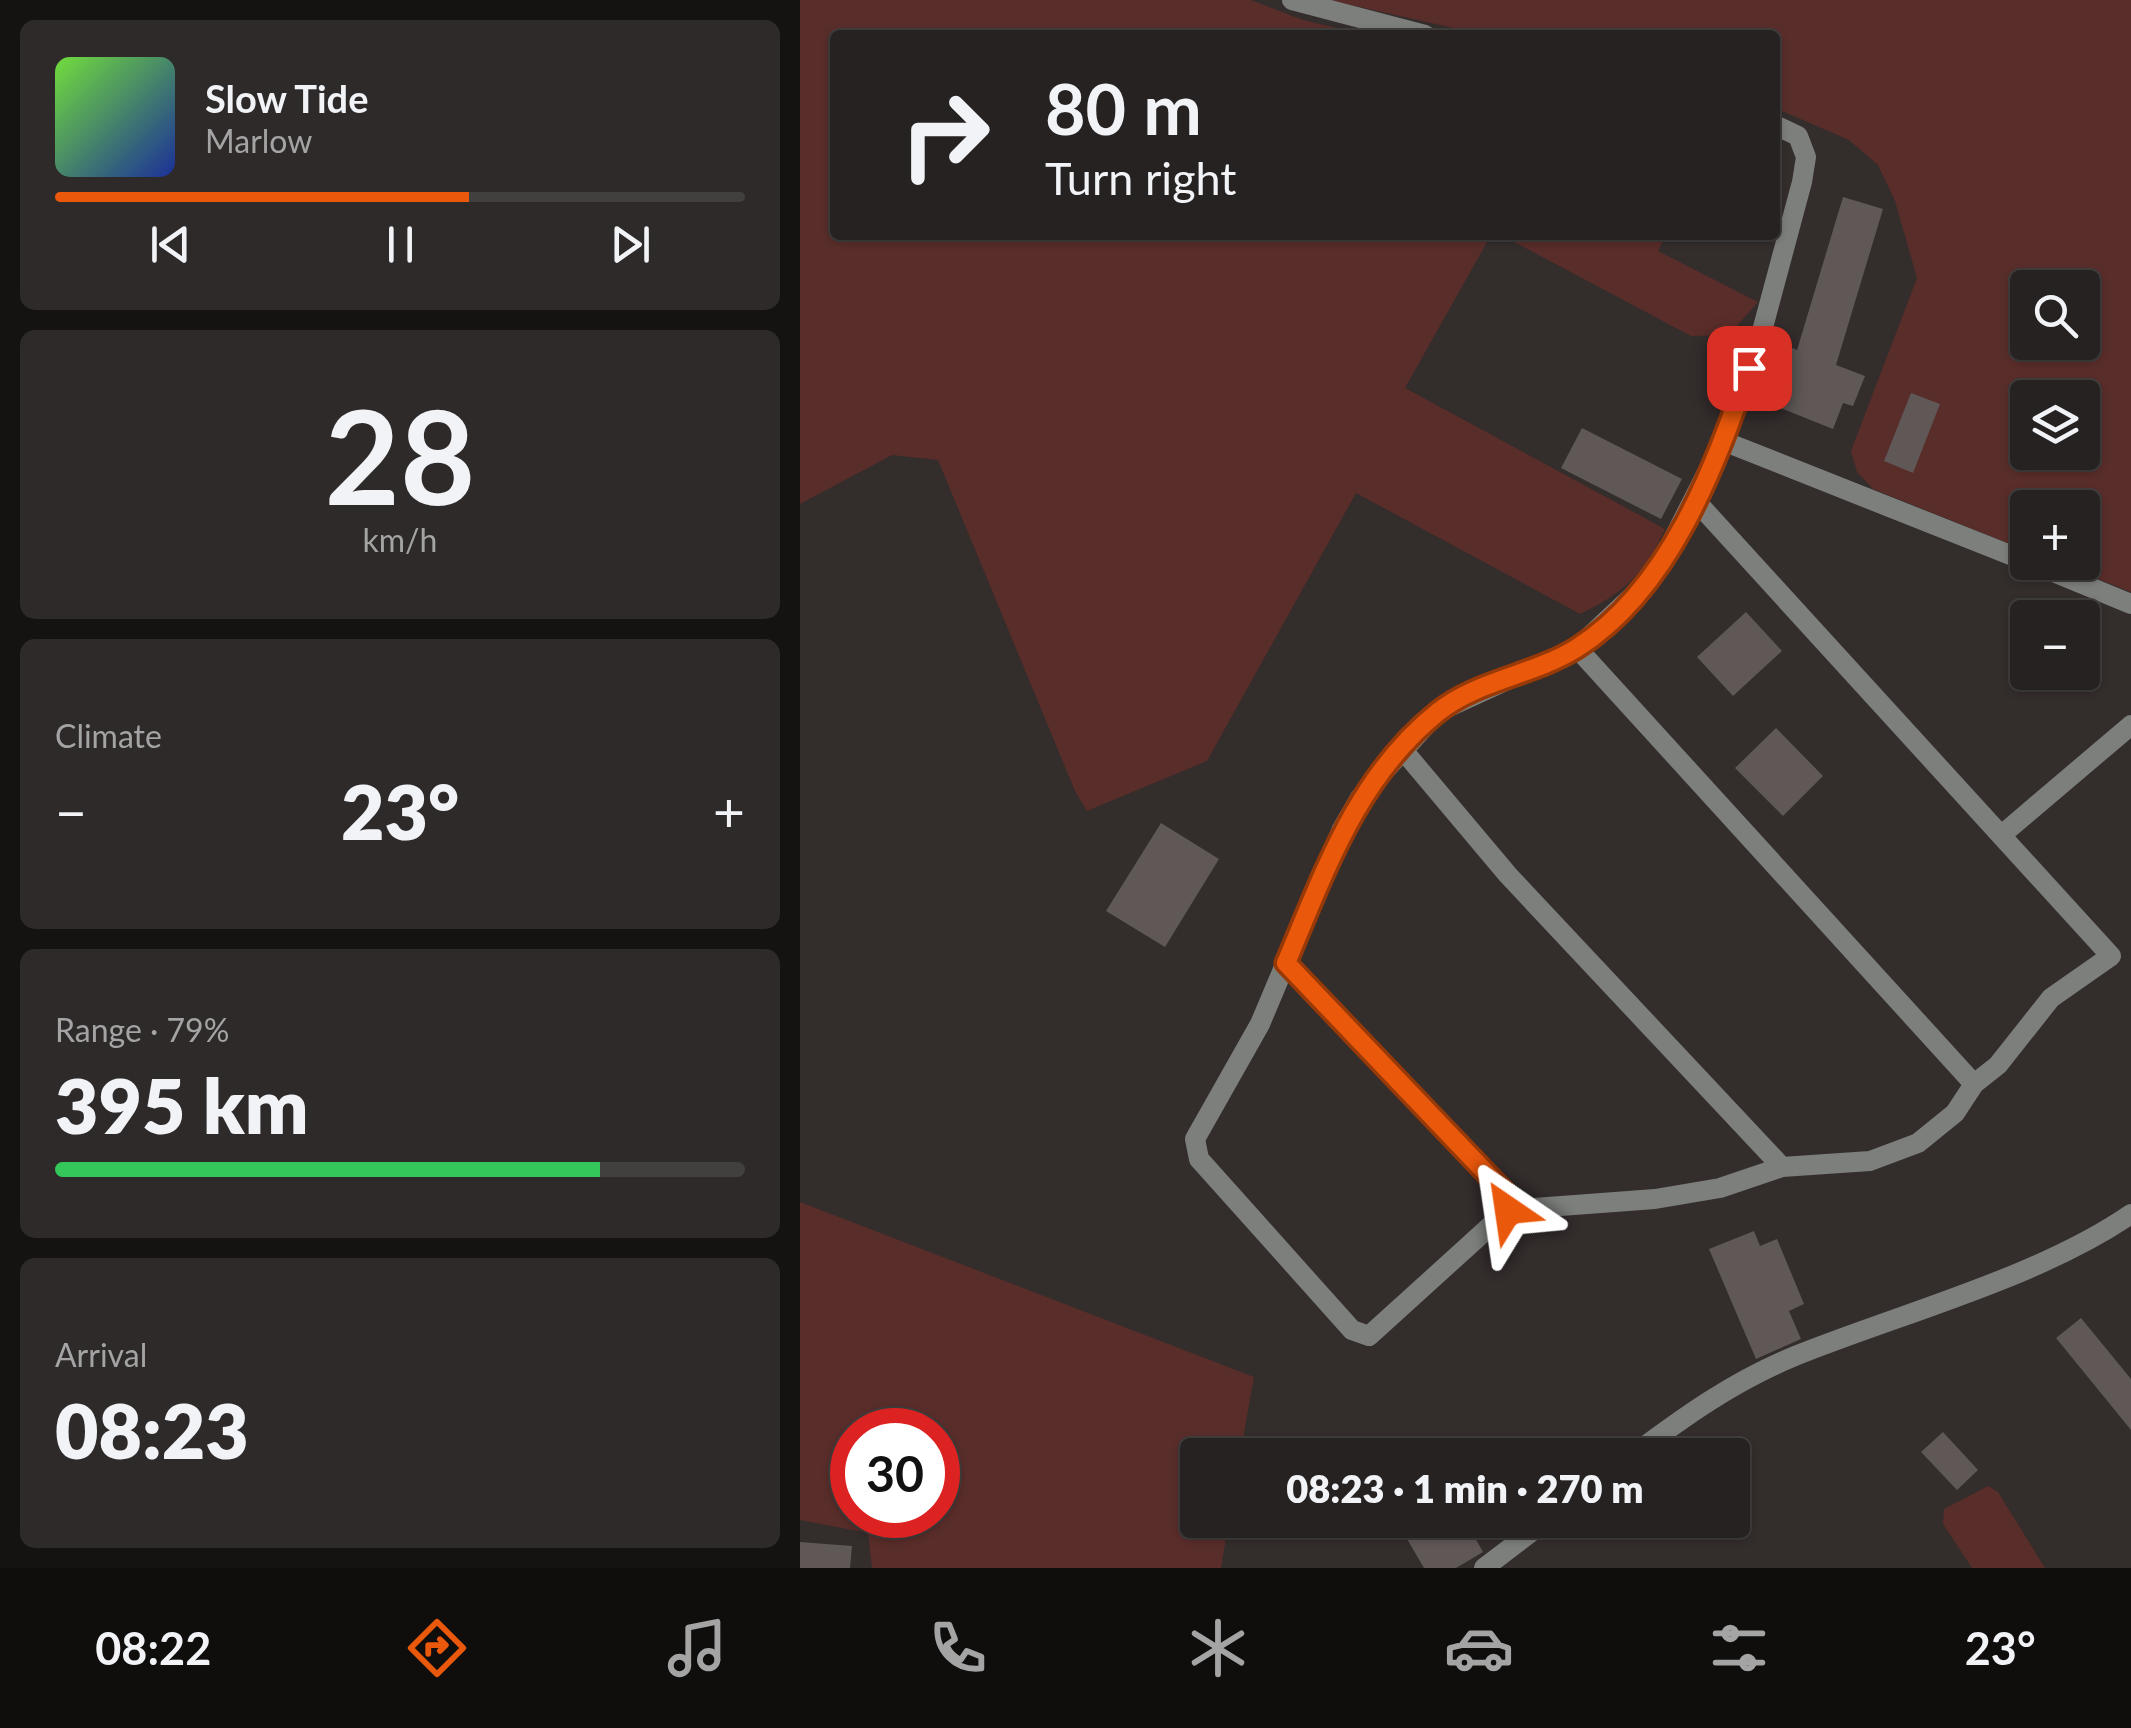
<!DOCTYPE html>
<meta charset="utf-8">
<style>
:root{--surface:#262221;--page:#2e2a2a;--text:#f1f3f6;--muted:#a4a4a5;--line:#423f3f;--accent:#ea580c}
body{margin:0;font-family:Lato,sans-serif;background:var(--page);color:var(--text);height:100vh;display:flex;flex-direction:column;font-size:38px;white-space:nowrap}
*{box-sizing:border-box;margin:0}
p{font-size:32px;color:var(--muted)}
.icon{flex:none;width:55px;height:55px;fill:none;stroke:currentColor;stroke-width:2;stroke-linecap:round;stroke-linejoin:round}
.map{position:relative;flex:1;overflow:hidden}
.panel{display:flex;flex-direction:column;gap:20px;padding:20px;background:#151312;width:800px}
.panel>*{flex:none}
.top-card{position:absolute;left:30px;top:30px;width:950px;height:210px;border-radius:10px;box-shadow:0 2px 8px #0004,0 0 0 2px var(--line);background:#262221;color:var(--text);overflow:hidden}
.controls{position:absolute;left:1210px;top:270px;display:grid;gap:20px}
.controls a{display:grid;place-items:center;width:90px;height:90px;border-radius:10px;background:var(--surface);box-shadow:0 2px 8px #0004,0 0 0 2px var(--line);font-size:50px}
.speed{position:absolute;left:30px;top:1408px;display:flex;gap:20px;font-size:50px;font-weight:700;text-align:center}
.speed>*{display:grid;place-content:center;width:130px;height:130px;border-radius:50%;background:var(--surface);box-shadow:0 2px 8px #0004,0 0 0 2px var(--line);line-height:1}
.speed .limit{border:15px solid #d22;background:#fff;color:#111}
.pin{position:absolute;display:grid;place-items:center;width:85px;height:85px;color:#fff;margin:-42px;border-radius:20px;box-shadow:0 5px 15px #0006}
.me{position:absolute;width:110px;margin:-55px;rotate:328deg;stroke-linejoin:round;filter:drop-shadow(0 0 8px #0008)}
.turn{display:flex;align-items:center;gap:35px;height:210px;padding:0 50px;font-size:45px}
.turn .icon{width:130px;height:130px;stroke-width:2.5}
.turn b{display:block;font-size:70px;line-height:85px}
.big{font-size:75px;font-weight:800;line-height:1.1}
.panel .card{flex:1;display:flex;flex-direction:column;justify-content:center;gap:15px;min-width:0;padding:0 35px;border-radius:15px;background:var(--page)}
.panel .dial{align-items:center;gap:0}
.dial b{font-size:130px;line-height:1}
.song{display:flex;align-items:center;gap:30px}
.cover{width:120px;height:120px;border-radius:15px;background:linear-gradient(135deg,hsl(100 70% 55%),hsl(230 70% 35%))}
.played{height:10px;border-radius:5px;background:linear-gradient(90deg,var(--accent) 60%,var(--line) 60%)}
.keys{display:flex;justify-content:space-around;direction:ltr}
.heat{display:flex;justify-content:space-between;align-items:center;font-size:55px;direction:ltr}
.charge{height:15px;border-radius:8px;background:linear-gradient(90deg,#34c759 79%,var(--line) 0)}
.trip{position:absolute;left:380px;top:1438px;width:570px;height:100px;border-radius:10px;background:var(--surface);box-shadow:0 2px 8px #0004,0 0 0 2px var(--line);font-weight:800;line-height:100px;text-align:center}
.dock{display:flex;height:160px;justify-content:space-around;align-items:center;background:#0f0e0d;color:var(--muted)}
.dock .icon{width:70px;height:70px}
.dock .current{color:var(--accent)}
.dock b{font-size:45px;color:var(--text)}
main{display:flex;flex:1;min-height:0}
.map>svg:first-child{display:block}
.green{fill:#592d2a;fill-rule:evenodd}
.building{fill:#5f5857}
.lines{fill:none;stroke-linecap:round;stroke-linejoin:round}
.minor{stroke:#7d7f7d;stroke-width:20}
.route-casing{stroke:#983908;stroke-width:25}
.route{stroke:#ea580c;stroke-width:18}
</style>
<main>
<section class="panel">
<div class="card">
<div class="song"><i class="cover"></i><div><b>Slow Tide</b><p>Marlow</p></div></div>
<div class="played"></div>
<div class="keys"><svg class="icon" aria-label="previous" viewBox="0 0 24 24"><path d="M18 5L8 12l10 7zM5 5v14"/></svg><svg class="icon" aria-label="pause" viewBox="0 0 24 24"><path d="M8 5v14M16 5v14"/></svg><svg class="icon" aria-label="next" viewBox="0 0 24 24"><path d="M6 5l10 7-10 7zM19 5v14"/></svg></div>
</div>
<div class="card dial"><b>28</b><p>km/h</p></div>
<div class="card"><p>Climate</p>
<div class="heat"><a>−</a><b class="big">23°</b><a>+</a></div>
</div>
<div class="card"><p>Range · 79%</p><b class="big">395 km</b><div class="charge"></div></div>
<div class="card"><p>Arrival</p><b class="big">08:23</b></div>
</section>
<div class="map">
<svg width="1331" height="1568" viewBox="0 0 1331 1568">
<rect width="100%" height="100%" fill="#332d2c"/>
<path class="green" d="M0,0h451l52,20 64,15h-532v200h656l-86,153 260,141c-21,45 -41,64 -85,85l-224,-121 -149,268 -120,50 -12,-20 -137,-331 -46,-5 -92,49z
M529,0h802v592l-74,-29 25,-1v-54h-54l-1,43 -154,-62 -16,-17 -6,-21 66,-173 -22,-77 -17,-36 -29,-25 -74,-32v-73h-291zM1228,288h54v54h-54zM1228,398h54v54h-54z
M701,235h165l-8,16 100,51 -29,33 -38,1z
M0,1202l454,175 -14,78h-42v65h31l-8,48h-349l-4,-35 -68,-13zM138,1430v85h-86v-85z
M1188,1486l10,6 47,76h-73l-29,-44 1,-15z"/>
<path class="building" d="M1043,197l40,12 -47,156 29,11 -12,30 -10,-3 -10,26 -80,-32 20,-57 24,10z
M1111,393l29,11 -27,69 -29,-12z
M782,428l100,51 -21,40 -100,-51z
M946,612l36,39 -49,45 -36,-39z
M976,728l47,48 -40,40 -48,-48z
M361,823l58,36 -54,88 -59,-36z
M954,1231l6,15 17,-7 27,65 -15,7 12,28 -45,20 -47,-110z
M1281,1318l50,61v51l-75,-92z
M1143,1432l35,38 -21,20 -36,-38z
M596,1520h69l18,32 -27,16h-32z
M0,1542l52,4 -2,22h-50z"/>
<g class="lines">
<path class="minor" d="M492,0l133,35
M923,441l305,121
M1229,562l102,42
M777,648l397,436 24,-19 53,-67 60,-42 -417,-457
M602,749l106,126 274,292
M1204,833l127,-108
M486,963l223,235 -1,12 -139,126 -17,-6 -153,-171 -4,-20 65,-115 82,-195 18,-31 78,-86 139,-64 78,-73 68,-134 39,-110 40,-149 4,-25 -8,-21 -23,-11
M708,1210l147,-11 65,-11 62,-21 88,-6 48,-18 37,-30 19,-29
M833,1455c52,-39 101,-74 162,-99 104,-42 245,-79 336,-142
M684,1568l63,-48"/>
</g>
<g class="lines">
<g class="route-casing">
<path id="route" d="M708,1210l2,-12 -224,-235c39,-92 71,-186 152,-251 40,-32 96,-37 139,-64 93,-59 138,-181 172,-280"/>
</g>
<use href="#route" class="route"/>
</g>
</svg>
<div class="controls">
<a><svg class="icon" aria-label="search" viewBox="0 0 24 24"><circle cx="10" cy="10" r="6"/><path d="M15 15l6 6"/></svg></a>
<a><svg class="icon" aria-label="layers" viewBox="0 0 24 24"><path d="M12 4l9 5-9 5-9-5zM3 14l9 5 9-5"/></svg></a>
<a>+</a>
<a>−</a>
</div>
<div class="speed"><div class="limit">30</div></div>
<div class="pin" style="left:949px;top:368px;background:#d93025"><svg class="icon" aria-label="arrive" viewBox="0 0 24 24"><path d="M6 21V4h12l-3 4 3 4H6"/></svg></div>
<svg class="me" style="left:708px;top:1210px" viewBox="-20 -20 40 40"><path d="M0-17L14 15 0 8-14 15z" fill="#ea580c" stroke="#fff" stroke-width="4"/></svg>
<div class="trip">08:23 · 1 min · 270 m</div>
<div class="top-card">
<div class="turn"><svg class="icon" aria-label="right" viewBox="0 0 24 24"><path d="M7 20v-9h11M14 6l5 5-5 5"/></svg><div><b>80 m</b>Turn right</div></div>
</div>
</div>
</main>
<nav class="dock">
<b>08:22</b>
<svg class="icon current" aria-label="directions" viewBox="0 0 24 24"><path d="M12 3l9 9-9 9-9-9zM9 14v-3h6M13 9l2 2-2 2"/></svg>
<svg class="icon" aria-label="music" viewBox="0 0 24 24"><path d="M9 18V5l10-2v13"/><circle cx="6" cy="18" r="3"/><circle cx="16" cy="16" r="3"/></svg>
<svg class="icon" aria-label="phone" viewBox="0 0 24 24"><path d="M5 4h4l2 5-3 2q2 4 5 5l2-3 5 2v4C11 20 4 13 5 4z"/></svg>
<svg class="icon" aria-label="climate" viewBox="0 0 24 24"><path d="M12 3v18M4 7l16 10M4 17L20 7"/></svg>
<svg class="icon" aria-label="car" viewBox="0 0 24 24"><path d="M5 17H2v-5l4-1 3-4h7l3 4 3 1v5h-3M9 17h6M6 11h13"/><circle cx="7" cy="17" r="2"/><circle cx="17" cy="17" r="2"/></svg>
<svg class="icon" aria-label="filters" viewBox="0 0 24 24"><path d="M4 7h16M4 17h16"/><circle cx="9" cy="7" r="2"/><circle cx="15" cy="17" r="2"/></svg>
<b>23°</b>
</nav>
